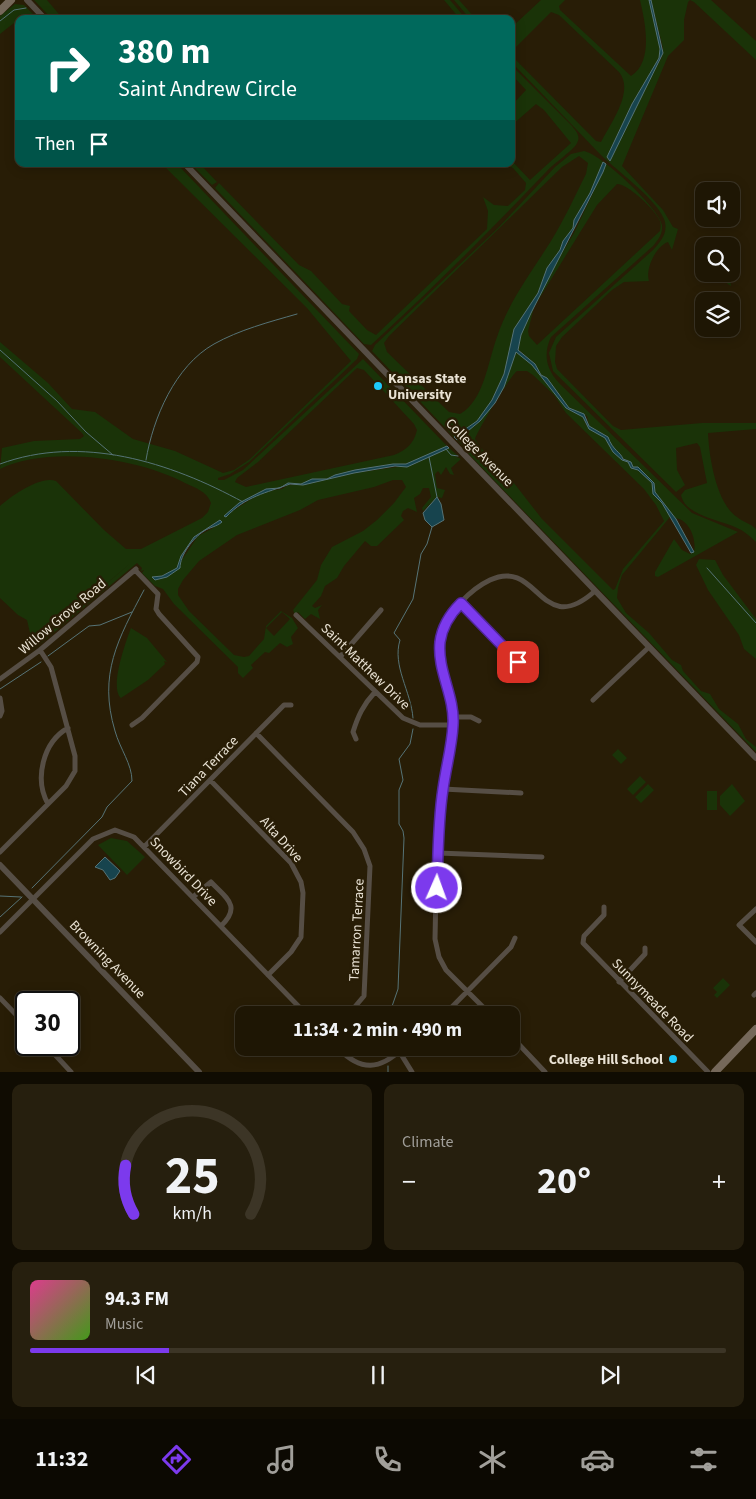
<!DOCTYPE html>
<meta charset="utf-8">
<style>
:root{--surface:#1e1604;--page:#261f0e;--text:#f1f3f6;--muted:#a19f9a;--line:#3c3526;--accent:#7c3aed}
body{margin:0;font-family:"Source Sans 3",sans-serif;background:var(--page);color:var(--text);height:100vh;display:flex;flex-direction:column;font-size:19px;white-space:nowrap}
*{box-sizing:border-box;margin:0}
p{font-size:16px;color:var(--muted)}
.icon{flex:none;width:28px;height:28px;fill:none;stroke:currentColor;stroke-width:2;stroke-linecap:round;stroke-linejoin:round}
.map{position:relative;height:1072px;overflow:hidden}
.sheet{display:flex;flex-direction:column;gap:12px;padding:12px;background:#100c02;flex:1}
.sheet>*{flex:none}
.hud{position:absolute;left:15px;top:15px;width:500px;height:152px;border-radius:10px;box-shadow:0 2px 12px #0003,0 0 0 1px var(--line);background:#00695c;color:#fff;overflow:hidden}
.controls{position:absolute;left:695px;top:182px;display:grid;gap:10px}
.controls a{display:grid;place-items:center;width:45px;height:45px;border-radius:10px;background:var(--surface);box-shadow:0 2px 12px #0003,0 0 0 1px var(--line);font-size:25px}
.speed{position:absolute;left:15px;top:991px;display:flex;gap:10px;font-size:25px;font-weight:700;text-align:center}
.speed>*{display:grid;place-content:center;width:65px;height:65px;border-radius:50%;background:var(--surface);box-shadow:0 2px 12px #0003,0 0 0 1px var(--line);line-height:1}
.speed .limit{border:2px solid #111;border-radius:8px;background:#fff;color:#111}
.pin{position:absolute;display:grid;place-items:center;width:42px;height:42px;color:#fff;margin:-21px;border-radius:10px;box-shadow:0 2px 8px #0006}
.me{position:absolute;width:55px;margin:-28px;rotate:2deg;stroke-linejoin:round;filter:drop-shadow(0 0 4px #0008)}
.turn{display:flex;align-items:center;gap:18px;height:105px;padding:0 20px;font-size:22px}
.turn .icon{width:65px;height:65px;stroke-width:2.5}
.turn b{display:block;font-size:35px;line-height:42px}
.then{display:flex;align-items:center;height:48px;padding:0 20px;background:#0003;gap:10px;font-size:19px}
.big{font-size:38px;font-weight:700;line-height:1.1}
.sheet .widget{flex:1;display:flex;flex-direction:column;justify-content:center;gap:8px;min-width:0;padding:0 18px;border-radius:10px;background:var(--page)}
.sheet .dial{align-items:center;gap:0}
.dial svg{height:130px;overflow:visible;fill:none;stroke:var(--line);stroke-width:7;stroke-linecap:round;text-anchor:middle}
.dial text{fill:var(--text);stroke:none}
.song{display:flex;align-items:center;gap:15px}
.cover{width:60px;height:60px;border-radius:8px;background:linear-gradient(135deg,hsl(330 70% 55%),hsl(100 70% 35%))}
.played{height:5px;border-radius:2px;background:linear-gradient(90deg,var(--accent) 20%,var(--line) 20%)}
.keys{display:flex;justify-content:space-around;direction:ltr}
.heat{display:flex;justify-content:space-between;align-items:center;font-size:28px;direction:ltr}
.sheet .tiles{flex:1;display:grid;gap:12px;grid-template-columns:1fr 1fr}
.widget:last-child{grid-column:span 2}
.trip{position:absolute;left:235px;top:1006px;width:285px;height:50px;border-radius:10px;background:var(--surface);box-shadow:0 2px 12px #0003,0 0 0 1px var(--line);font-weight:700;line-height:50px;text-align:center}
.tab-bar{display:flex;height:80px;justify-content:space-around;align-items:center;background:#0c0902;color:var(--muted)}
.tab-bar .icon{width:35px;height:35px}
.tab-bar .on{color:var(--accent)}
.tab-bar b{font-size:22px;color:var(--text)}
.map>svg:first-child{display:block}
.green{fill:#1a3308;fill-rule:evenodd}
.water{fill:#17444e;stroke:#567376}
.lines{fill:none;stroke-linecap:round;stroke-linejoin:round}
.stream{stroke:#567376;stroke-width:1}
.minor{stroke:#564e45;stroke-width:5}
.tertiary{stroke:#564e45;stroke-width:6}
.secondary{stroke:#75685a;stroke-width:8}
.route-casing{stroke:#51269a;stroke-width:12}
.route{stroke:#7c3aed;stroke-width:9}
.poi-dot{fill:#1dc9fc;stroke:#281d06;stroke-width:2}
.labels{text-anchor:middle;stroke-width:5;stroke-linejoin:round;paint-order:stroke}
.poi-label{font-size:14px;font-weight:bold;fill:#e9e2d4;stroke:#281d06;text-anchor:start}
.street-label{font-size:14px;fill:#e9e2d4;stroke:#281d06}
</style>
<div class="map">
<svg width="756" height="1072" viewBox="0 0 756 1072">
<rect width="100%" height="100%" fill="#281d06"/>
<path class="green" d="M34,0h13l16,19h-11z
M444,0h6l16,19h-6z
M454,0h5l17,19h-6z
M541,0h24l-6,6 1,4 71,66c23,-15 14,-54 9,-76h9l11,49 -1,9 -27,46 -25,53 2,4 28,-59 25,-45 1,-9 -12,-48h60l45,41v19l-62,-58 -4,-2 -2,2 -4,18v20l-16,16 -46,110 41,44 10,17 5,2 -6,21 -4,-8c-12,4 -23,27 -19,39l-25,1 -12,8 -50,47 -6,9 -1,16 2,7 56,57 8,4 81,-7h54v6l-48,4c1,23 8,70 29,84 6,5 13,6 19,12v13c-6,-6 -12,-11 -19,-14 -16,-8 -52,-12 -56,-33l4,-5 22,-7 -7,-36 -3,-4 -21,5 1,22 8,15 -9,7 -123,-121 -4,-18 7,-16 97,-87c8,-9 16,-18 11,-31 -9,-22 -50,-50 -67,-68 -29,-30 -57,-60 -86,-89v-34zM551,12l8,3 60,57c16,19 -9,52 -18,70l-5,-1 -84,-85 1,-6z
M15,4l9,1 14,14h-19l-19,15v-18z
M511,65l61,61c4,5 9,10 5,17 -2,6 -24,21 -30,28 -57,60 -115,118 -176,174l-7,-1 -149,-156 4,-5 80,82 12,6 31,33 8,2 -1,5 18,19 9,5 111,-106 1,-18 -5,-14 11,8 14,1 17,-16 1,-7 -13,-15 -7,-4h5v-4l19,20 41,-37 -27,-33 -8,-6 -25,22v-20l15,-16 -15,-16z
M584,151c17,3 75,57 78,74 1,9 -4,15 -9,21l-102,91c-8,17 -5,32 8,46l133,130 46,19 -80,45 -3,-1v-4l19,-33 8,11 8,4 4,-2c3,-14 -6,-34 -20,-34l-19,-26 -2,-10 -15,-15h-6l-1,-5c-13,-4 -19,-13 -23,-25l-19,-11 -2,-10 -18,-8 -22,-30 -6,-3 -6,-11 -17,-15 3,-15 10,-21 23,-47 20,-33 32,-68 -4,-2 -1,6 -11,24 -16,27 -1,8 -10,13 -3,9 -13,18 -9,25 -24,36 -10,45 -12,26 -15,21 -23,16 -82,-86 3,-6 123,-117 57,-61 16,-13zM579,156l9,7 -2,11c-11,22 -22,46 -35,67 -20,32 -42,60 -54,96 -9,24 -13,64 -37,77l-11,-2 -62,-60 -3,-9 5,-7 173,-169zM617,184c11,0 37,25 42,35 2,4 2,7 1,12l-123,114 -8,-9 -1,-5 6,-24 63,-102z
M162,164h15l182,190 -2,5 -108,103 -19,12 -12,4v2h6l19,-10 120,-111 84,87 -41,18h-13l-38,6 -28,9h-10l-16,5 -12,-1 -9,5 -14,1 -27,14 -14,13 37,-24 20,-3 6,-4h15l51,-12 58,-8 37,-17 8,7 -2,1 6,3 -10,9 3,7 -4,-1 -4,-7 -5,8 -3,-4 -3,3 2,14 8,2 -3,8 -5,-1 -14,14 -1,-3 9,-11 -2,-9h-6l-3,6 -6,4 3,14 -9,-4 -5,3 -2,5 3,4 -27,26h-6l-6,-5 -21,25 -7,12 -12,8 -4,10 -9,10 3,2 7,-3 -4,5 2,9 -9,-5 -6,5 -7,-7 -3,3 -2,-5 24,-30 4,-15 11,-18 31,-16 14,-11 17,-17 12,-16 -4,-7h-9l-19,7 -56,13 -18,10 -63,25 -38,26 -16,19 -5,9v6l11,16 45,44 10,2 5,-1 15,-17 2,-13 15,-15 11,7 6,10 -7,9 2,7 -6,3 -7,-4 -11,10 -4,-1 -14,13 2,3 -10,10 -5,-5v-6l-64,-63 -11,-15 -8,-3 -13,-13 2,-3 -3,1 1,-3 -5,-5 -104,87 -1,-2 101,-87 -100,85 -6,-26 -9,-5 -18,-17v-92c11,-10 41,-31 56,-25l48,49 22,19h15l61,-31 6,-6 3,-9c-4,-12 -16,-15 -26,-20 -47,-25 -136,-38 -185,-14l2,-21 32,-7 46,-2 4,-3 -2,-3 -82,-76v-15l48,41 24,26 23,3 38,27 42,12 48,22 11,-3 16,-11 101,-98 -44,-53zM357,368l7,2 50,54 3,6c-3,13 -10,20 -23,25l-148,32 -11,-5 2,-4 21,-16zM220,520l-7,8 -15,8 -25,37 -18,7 22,-12 4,-12 13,-19zM282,612l8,7 -16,17 -8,-8z
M191,164h9l17,18 -5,3z
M713,274h12l5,6 1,6z
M515,351l17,14 34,43 17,9 3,8 19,13 4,7 12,14 7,3 4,6 6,2 14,13 1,11 7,5 10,18 -48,58 -4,13 -1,10 9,15 23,20 23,27 9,5 2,6 18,20 9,3 9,15 19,15 8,15 10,8v5l-289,-300 1,-6 -3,2 -8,-8 23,-19 15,-18 9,-16zM517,371h10l6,4 21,20 12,18 78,76 12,16 8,16 -41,48 -8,20 -2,1 -71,-71 -32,-41 -29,-30 -6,-9c3,-9 36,-64 42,-68z
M699,559l16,1 8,15 33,44v40l-12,-10 -5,-14 -31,-45 -12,-25z
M131,628l16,10 20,24 -3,-1 1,3 -17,16 -27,18c-12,-10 5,-57 10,-70z
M618,749l9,9 -6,6 -9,-9z
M640,776l6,6 -13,13 -6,-6z
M648,784l6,6 -13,13 -6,-6z
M732,784l13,17 -15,15 -10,-11v-9z
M707,791h10v19h-10z
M111,838l16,3 18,16 -18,18 -29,-30z
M723,978l7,7 -13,13 -3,-3 3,-3 -4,-4z"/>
<path class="water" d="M649,0h2l12,53 -53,108 -3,-4 25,-53 27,-46 1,-9z
M603,162l3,2 -3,8 -72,141 -10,22 -3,15 17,14 6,11 6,3 22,30 15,6 5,12 19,11c5,14 12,14 15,22l8,3 2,5h5l16,16 1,9 21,27 18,33 -3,1 -29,-50 -9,-9 -1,-11 -14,-13 -7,-2 -3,-6 -6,-2 -9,-8 -8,-14 -16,-9 -6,-12 -17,-9 -34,-43 -16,-13 -12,35 -9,16 -15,18 -23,19 -3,-3 23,-16 15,-21 12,-26 10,-45 24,-36 9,-25 13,-18 3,-9 10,-13 1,-8 16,-27z
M447,446l2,2 -42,19 -12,-1 -41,7 -51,12 -13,-1c-24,9 -44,12 -64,33l-2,-1 15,-13 27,-14 14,-1 8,-5 13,1 11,-5h15l8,-4 20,-5 38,-6h13z
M437,497l4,7 3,16 -12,7 -7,-7 -2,-7z
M220,520l2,2c-6,5 -12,5 -18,9 -11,7 -24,24 -24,37l-13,9 -12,3 -3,-3 10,-1 15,-8 4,-12 13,-19z
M105,857l15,14 -5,7 -5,2 -7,-10 -8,-3z"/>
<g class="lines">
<path class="stream" d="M0,21l14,-11 12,-2
M0,350l57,51 29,31 27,23
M463,435l5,9 -2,5
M446,449l5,6 7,1
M429,457l8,40
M146,460c7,-42 29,-94 68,-116 25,-14 55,-22 83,-30
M0,464c81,-30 170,-2 243,38
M707,568l49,55
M48,656l41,-30 11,-1 32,-13
M0,689l41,-27
M413,718c-2,-27 -21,-52 -13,-78l-6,-7 19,-34 8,-45 6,-10 5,-17
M32,888l70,-71 5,-10 25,-26c0,-17 -12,-32 -17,-50 -17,-57 3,-92 29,-141
M0,896l21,1
M0,917l22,-20
M389,1015l9,-26 6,-151 -1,-7 -4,-7v-34l4,-10 -4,-21 11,-15 3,-15
M389,1056v-8
M388,1072v-6"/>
<path class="minor" d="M461,603l70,73
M296,615l107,103 17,7h33
M340,657l41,-47
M0,679l40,-29 96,-81
M0,698l2,13 -2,5
M593,700l56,-53
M453,717h18l8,4
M132,725l10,-7 55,-56 1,-5 -39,-43 -3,-5 2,-15 -23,-24
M256,733l97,99 11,17 6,17 -6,130 -16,19
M356,739l-3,-7c5,-16 10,-27 22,-40
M210,780l81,83 10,19 2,11 -2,44 -10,15 -23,23
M443,789l78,4
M48,804c-14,-25 -5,-62 20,-76
M144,847l140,-142h7
M0,852l66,-66 9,-15v-15l-24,-89 -11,-17
M438,853l104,4
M193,897l18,-15c15,16 31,24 10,44
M604,907v8l-20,21 -1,7 125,129
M756,909l-17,16 17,17
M0,932l93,-93 22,-9 19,7 173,178
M619,982l26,-28v-6
M754,995l2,-2
M0,998l26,27
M444,1015l67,-68 4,-9
M491,1015l-45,-45 -7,-13 -4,-18c1,-44 1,-88 6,-132 3,-28 11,-55 12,-83 2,-32 -20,-61 -10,-92 6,-21 28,-43 47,-52 49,-23 50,60 105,11
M511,1036l34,36
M46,1045l25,27
M338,1048c23,24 42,22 65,0
M399,1051l13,21"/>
<path class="tertiary" d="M27,0l18,19
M185,164l571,594
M0,865l199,207"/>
<path class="secondary" d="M0,11l11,-11
M715,1072l41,-43"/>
</g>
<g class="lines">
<g class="route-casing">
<path id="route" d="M437,888c1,-33 1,-67 6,-99 3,-22 9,-43 10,-64 2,-29 -16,-54 -13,-83 2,-15 10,-28 21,-39l57,59"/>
</g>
<use href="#route" class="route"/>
</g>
<g class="poi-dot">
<circle cx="378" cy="386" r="5"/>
<circle cx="673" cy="1059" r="5"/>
</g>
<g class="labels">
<g class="poi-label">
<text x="388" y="383">Kansas State<tspan x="388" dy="16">University</tspan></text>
<text x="663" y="1064" text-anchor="end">College Hill School</text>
</g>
<g class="street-label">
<text transform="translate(480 452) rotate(45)" y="5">College Avenue</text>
<text transform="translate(62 616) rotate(-40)" y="5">Willow Grove Road</text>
<text transform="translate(366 666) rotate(44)" y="5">Saint Matthew Drive</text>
<text transform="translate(208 766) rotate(-46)" y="5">Tiana Terrace</text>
<text transform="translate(282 839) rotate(48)" y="5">Alta Drive</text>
<text transform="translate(184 871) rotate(46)" y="5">Snowbird Drive</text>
<text transform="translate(356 930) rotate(-87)" y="5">Tamarron Terrace</text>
<text transform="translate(108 959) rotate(46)" y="5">Browning Avenue</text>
<text transform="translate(653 1000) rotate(46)" y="5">Sunnymeade Road</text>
</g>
</g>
</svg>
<div class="controls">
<a><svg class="icon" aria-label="sound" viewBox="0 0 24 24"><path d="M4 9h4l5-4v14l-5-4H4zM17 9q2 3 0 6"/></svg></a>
<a><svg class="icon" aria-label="search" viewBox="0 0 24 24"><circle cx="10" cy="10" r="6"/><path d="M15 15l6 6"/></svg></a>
<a><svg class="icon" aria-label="layers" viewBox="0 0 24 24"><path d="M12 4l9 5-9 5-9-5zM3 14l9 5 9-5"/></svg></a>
</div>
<div class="speed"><div class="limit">30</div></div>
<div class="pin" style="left:518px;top:662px;background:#d93025"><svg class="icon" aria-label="arrive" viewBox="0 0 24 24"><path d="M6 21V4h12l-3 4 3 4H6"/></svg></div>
<svg class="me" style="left:437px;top:888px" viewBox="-20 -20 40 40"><circle r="17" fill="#7c3aed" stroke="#fff" stroke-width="3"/><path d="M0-11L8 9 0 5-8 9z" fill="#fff"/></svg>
<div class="trip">11:34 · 2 min · 490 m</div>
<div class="hud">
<div class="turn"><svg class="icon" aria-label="right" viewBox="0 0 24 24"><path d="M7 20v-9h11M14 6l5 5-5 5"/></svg><div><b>380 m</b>Saint Andrew Circle</div></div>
<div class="then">Then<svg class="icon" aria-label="arrive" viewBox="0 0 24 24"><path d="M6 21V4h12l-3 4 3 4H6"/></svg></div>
</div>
</div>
<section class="sheet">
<div class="tiles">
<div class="widget dial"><svg viewBox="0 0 100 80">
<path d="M14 69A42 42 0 1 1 86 69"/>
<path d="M14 69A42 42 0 0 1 9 39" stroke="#7c3aed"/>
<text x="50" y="56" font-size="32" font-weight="700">25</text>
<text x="50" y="72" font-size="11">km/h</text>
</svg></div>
<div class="widget"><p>Climate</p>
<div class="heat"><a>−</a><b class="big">20°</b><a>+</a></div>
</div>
<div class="widget">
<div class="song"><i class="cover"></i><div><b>94.3 FM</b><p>Music</p></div></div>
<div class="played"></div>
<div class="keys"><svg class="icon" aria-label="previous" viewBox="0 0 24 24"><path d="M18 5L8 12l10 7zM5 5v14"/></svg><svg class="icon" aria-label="pause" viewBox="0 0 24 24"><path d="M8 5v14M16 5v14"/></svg><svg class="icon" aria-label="next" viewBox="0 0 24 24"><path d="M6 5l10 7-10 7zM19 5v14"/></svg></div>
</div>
</div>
</section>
<nav class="tab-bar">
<b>11:32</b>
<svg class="icon on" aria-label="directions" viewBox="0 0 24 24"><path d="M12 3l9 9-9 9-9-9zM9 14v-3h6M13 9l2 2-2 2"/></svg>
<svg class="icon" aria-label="music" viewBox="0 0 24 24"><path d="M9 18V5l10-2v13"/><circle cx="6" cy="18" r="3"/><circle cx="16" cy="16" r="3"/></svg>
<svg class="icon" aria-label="phone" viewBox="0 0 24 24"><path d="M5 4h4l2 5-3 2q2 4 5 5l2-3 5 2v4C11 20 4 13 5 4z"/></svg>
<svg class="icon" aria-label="climate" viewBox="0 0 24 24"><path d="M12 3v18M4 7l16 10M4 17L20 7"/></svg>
<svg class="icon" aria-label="car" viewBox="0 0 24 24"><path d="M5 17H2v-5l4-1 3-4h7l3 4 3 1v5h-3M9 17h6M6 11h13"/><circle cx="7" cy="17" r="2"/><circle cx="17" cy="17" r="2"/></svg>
<svg class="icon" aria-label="filters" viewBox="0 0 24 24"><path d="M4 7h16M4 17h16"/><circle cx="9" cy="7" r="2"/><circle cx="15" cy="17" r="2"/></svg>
</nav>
